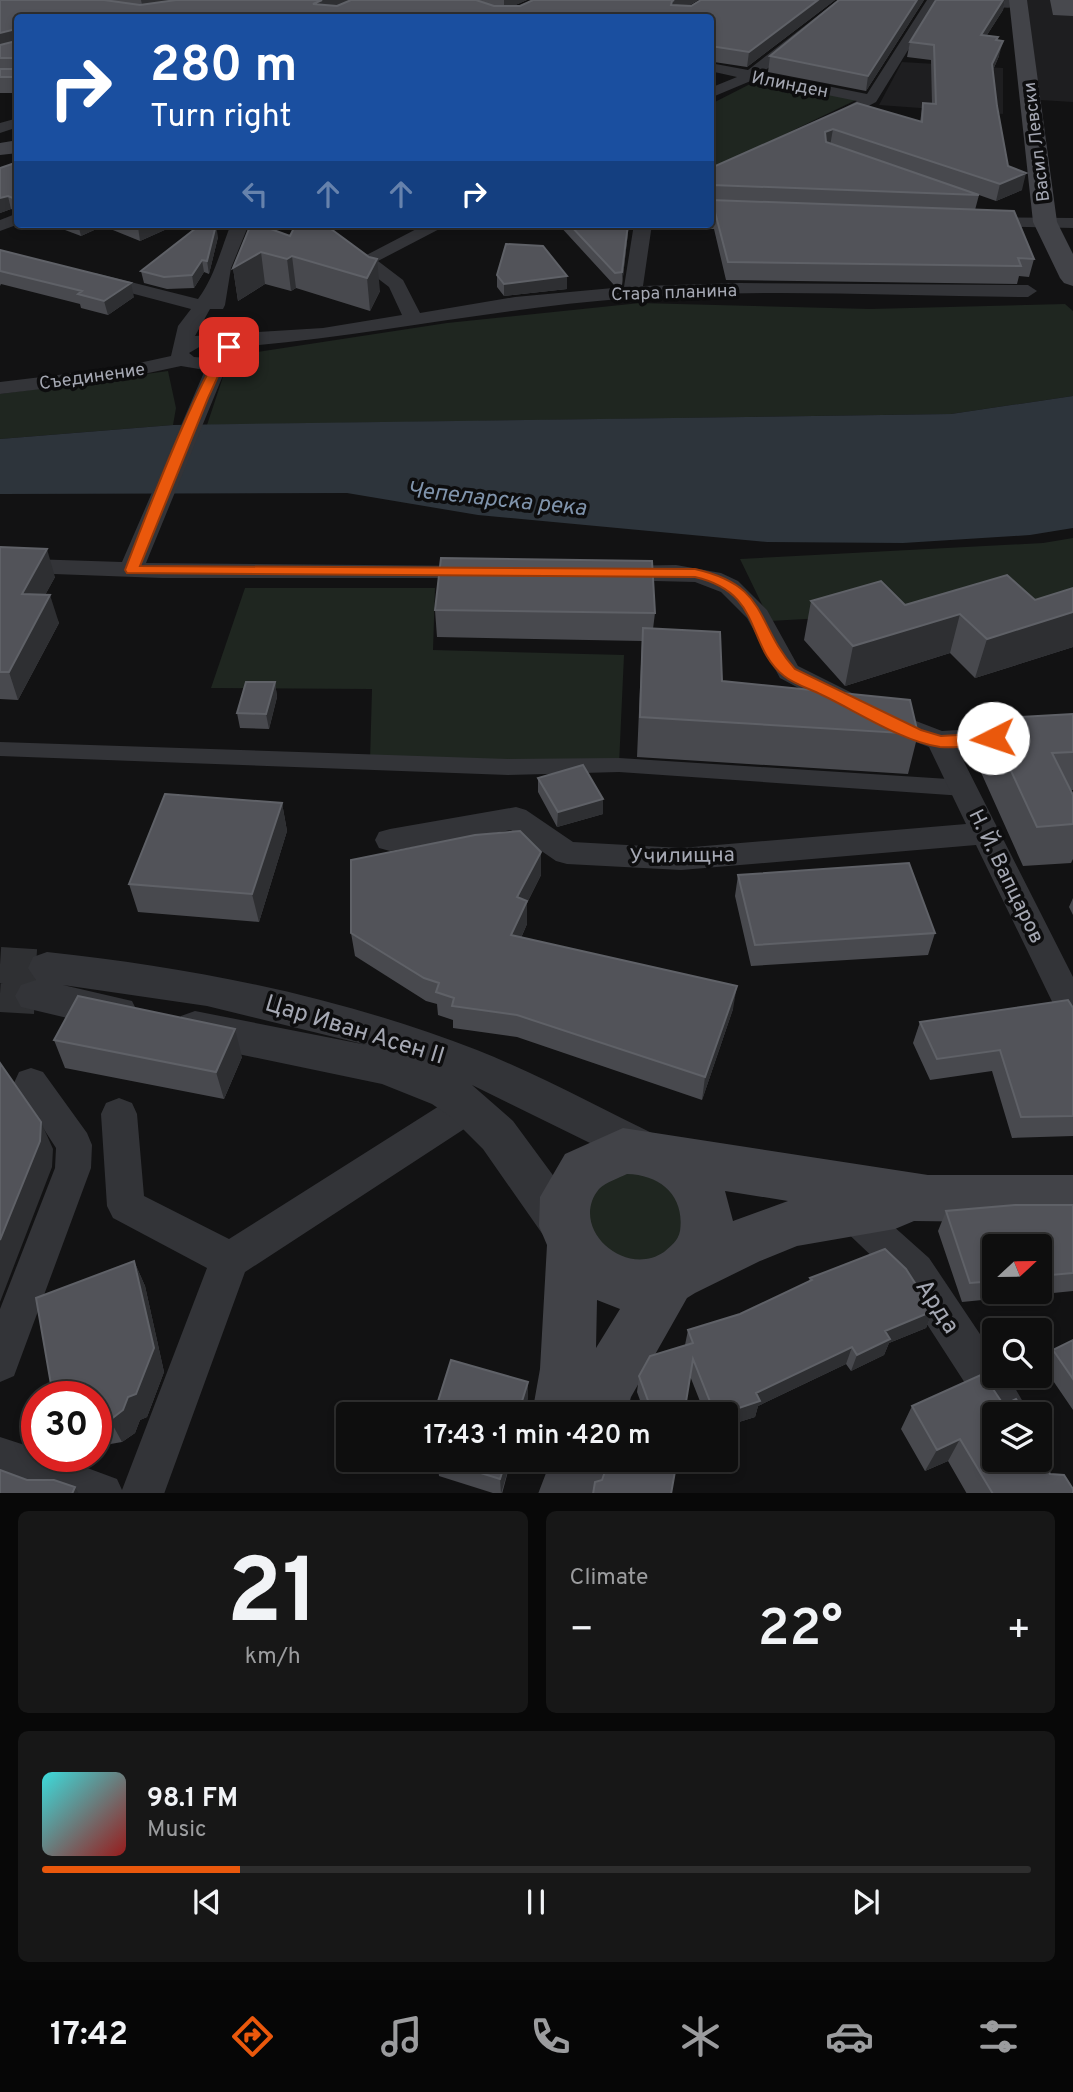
<!DOCTYPE html>
<meta charset="utf-8">
<style>
:root{--surface:#0e0e0e;--page:#171717;--text:#f1f3f6;--muted:#9b9c9e;--line:#2e2e2e;--accent:#ea580c}
body{margin:0;font-family:Overpass,sans-serif;background:var(--page);color:var(--text);height:100vh;display:flex;flex-direction:column;font-size:26px;white-space:nowrap}
*{box-sizing:border-box;margin:0}
p{font-size:23px;color:var(--muted)}
.icon{flex:none;width:38px;height:38px;fill:none;stroke:currentColor;stroke-width:2;stroke-linecap:round;stroke-linejoin:round}
.map{position:relative;height:1493px;overflow:hidden}
.details{display:flex;flex-direction:column;gap:18px;padding:18px;background:#080808;flex:1}
.details>*{flex:none}
.top-card{position:absolute;left:14px;top:14px;width:700px;height:214px;border-radius:7px;box-shadow:0 4px 10px #0003,0 0 0 2px var(--line);background:#1a4fa0;color:#fff;overflow:hidden}
.needle{width:46px;rotate:68deg}
.buttons{position:absolute;left:982px;top:1234px;display:grid;gap:14px}
.buttons a{display:grid;place-items:center;width:70px;height:70px;border-radius:7px;background:var(--surface);box-shadow:0 4px 10px #0003,0 0 0 2px var(--line);font-size:35px}
.speed{position:absolute;left:21px;top:1381px;display:flex;gap:14px;font-size:35px;font-weight:700;text-align:center}
.speed>*{display:grid;place-content:center;width:91px;height:91px;border-radius:50%;background:var(--surface);box-shadow:0 4px 10px #0003,0 0 0 2px var(--line);line-height:1}
.speed .limit{border:10px solid #d22;background:#fff;color:#111}
.pin{position:absolute;display:grid;place-items:center;width:60px;height:60px;color:#fff;margin:-30px;border-radius:14px;box-shadow:0 4px 10px #0006}
.me{position:absolute;width:77px;margin:-38px;rotate:266deg;stroke-linejoin:round;filter:drop-shadow(0 0 5px #0008)}
.turn{display:flex;align-items:center;gap:24px;height:147px;padding:0 21px;font-size:32px}
.turn .icon{width:91px;height:91px;stroke-width:2.5}
.turn b{display:block;font-size:49px;line-height:60px}
.lanes{display:flex;align-items:center;height:66px;padding:0 21px;background:#0003;justify-content:center;gap:35px;direction:ltr}
.lanes .off{opacity:.35}
.big{font-size:52px;font-weight:600;line-height:1.1}
.details .tile{flex:1;display:flex;flex-direction:column;justify-content:center;gap:10px;min-width:0;padding:0 24px;border-radius:10px;background:var(--page)}
.details .dial{align-items:center;gap:0}
.dial b{font-size:91px;line-height:1}
.song{display:flex;align-items:center;gap:21px}
.cover{width:84px;height:84px;border-radius:10px;background:linear-gradient(135deg,hsl(180 70% 55%),hsl(0 70% 35%))}
.played{height:7px;border-radius:4px;background:linear-gradient(90deg,var(--accent) 20%,var(--line) 20%)}
.keys{display:flex;justify-content:space-around;direction:ltr}
.heat{display:flex;justify-content:space-between;align-items:center;font-size:38px;direction:ltr}
.details .tiles{flex:1;display:grid;gap:18px;grid-template-columns:1fr 1fr}
.tile:last-child{grid-column:span 2}
.trip{position:absolute;left:336px;top:1402px;width:402px;height:70px;border-radius:7px;background:var(--surface);box-shadow:0 4px 10px #0003,0 0 0 2px var(--line);font-weight:600;line-height:70px;text-align:center}
.tabs{display:flex;height:112px;justify-content:space-around;align-items:center;background:#060606;color:var(--muted)}
.tabs .icon{width:49px;height:49px}
.tabs .active{color:var(--accent)}
.tabs b{font-size:32px;color:var(--text)}
.map>svg:first-child{display:block}
.built{fill:#1e1e20}
.green{fill:#1f2620}
.water{fill:#2d343b}
.lines{fill:none;stroke-linecap:round;stroke-linejoin:round}
.tertiary-tunnel{stroke:#2f3033;stroke-width:36;stroke-dasharray:36 18;stroke-linecap:butt}
.pedestrian{fill:#333438;fill-rule:evenodd}
.minor{fill:#333438;fill-rule:evenodd}
.tertiary{fill:#333438;fill-rule:evenodd}
.secondary{fill:#424348;fill-rule:evenodd}
.wall{fill:#48494e;fill-rule:evenodd}
.shaded-wall{fill:#2e2f32}
.building{fill:#525359;stroke:#5f6167;stroke-width:2}
.route{fill:#ea580c;stroke:#983908;stroke-width:2}
.labels{text-anchor:middle;stroke-width:7;stroke-linejoin:round;paint-order:stroke}
.far-street-label{font-size:18px;fill:#a5a8b3;stroke:#0d0d0e}
.street-label{font-size:21px;fill:#a5a8b3;stroke:#0d0d0e}
.water-label{font-size:23px;font-style:italic;fill:#7f93ab;stroke:#0d0d0e}
.near-street-label{font-size:24px;fill:#a5a8b3;stroke:#0d0d0e}
</style>
<div class="map">
<svg width="1073" height="1494" viewBox="0 0 1073 1494">
<rect width="100%" height="100%" fill="#121213"/>
<path class="built" d="M1021,0h52v102l-33,-2z
M902,62l101,6v46l-124,-9z"/>
<path class="green" d="M758,80l98,20 -139,67 -6,-2v-61z
M640,303l230,6 195,-5 8,7v85l-122,18 -744,11 22,-66 21,-6 197,-30z
M168,371l8,37 -3,17 -173,14v-45z
M1073,538v66l-303,17 -30,-62 303,-16z
M245,588h190l-2,62 191,5 -5,110 -249,-3 2,-73 -161,-1z
M653,1172l32,34 -8,43 -43,17 -42,-23 -6,-45 20,-23z"/>
<path class="water" d="M1073,396v132l-43,7 -127,8 -136,-1 -289,-27 -131,-22 -347,1v-55l173,-14 778,-11z"/>
<g class="lines">
<path class="tertiary-tunnel" d="M0,965l47,3
M0,994l35,2"/>
<path class="pedestrian" d="M0,742l508,17 111,-1 345,22 8,3 3,5 -3,5 -8,3 -345,-24 -111,3 -508,-19z"/>
<path class="minor" d="M838,0h14l-90,73 105,21 60,-94h12l-63,102 -47,25 -5,-2v-6l33,-18 -104,-21 -43,18v-10l27,-11 -27,-6v-8l38,7z
M974,0h43l8,4c-9,7 -42,3 -51,-4z
M18,118v9l-18,6v-10z
M18,213l1,11 -19,7v-11z
M981,217l92,1v10l-98,-2 -3,-4z
M231,224h18l-18,44 -6,37 -2,4h-13l-15,27 128,-8 79,-13 -13,-28 -34,-26 71,-37h23l-71,37 25,19 17,33 95,-16 109,-10 10,-63h18l-9,62 96,-3 289,2 9,6 -9,6c-132,-1 -266,-9 -397,1 -133,10 -261,38 -394,49l1,7 -10,9 -82,200 331,3 9,2 3,5 -3,5h-324l-162,-6v-14l122,4 83,-192 -24,-4 -65,14 -116,14v-12l116,-14 55,-12 7,-30 13,-17 -102,-27 -3,-4 9,-5 103,26c16,-21 23,-50 33,-75zM215,346l3,6 -11,6 -13,-1 -5,-4 12,-7z
M676,565l45,8 17,8 29,29 31,56 84,42 60,23 131,-8v20l-115,7 115,227v47l-12,-4 -85,-175 -295,25 -114,-6 -11,-3 -45,-31 -121,21 -11,-3 -4,-8 4,-8 11,-3 126,-22 10,3 47,32 108,6 285,-24 -37,-77 -67,-25 -82,-44 -33,-60 -26,-26 -26,-10 -79,-2 -9,-2 -3,-5 3,-5 9,-2z
M31,1068l12,4 44,61 5,12 -1,23 -77,208 -14,6v-73l55,-141 1,-20 -42,-65 5,-11z
M468,1091l13,5 5,11 -5,11 -236,154 -81,222h-124l-40,-15v-42l37,12v7h18l62,23 5,11 85,-222 -94,-50 -6,-12 -6,-92 5,-11 13,-5 13,5 5,11 7,82 85,43 226,-143z
M851,1194l13,6 65,58 65,97v21h14l22,38h-36v14l-93,-144 -63,-60 -6,-12 6,-12z"/>
<path class="tertiary" d="M47,952c148,16 291,44 430,98 63,25 123,58 183,87l7,14 -7,14 -15,5 -173,-85 41,36 67,91 7,15 -7,15 -16,6 -16,-6 -65,-93 -32,-32 -19,-13 -50,-20 -187,-39 -14,-5 -6,-12 6,-12 14,-5 172,34 -160,-39 -144,-21 69,16 6,12 -6,12 -14,5 -97,-23 -6,-11 6,-11 15,-5 -8,-12 5,-11z"/>
<path class="secondary" d="M1009,0h18l30,222 16,32v32l-9,-3 -4,-5 -27,-56z
M18,140v13l-18,2v-12z
M623,1128l305,47h145v48l-159,-2 -19,8 -98,17 -37,15 -65,32 -8,5 -56,99 -5,17h-94l8,-45 7,-124 -8,-19 1,-29 25,-43zM627,1174c34,1 58,22 53,57 -2,10 -9,15 -16,21 -40,27 -96,-25 -65,-63 7,-7 20,-11 28,-15zM725,1191l63,10 -55,20zM597,1300l23,9 -24,39z
M551,1460h58l-11,34h-60z"/>
</g>
<path class="wall" d="M0,0h527l-14,6h7l13,-6h165l-10,6 147,-6 -88,67 -33,-5 -1,12 -3,1v-57h-692v75h-18z
M924,0l-58,91 -98,-19 2,-16z
M1003,0h2l-2,10 -16,25 11,2 -1,3 2,16 -6,14 4,36 11,60 14,24 -26,11 -17,-6 -4,15 59,49 -5,18 -10,-1 -2,8 -291,-4 -12,-51h-30v-5h26v-58l1,2 146,-65 63,19 3,-19 9,1 -1,-44 -24,-3 3,-15z
M1050,0h23v16l-20,-1z
M18,162v50l-7,-3 -11,4v-45z
M49,224h129l-38,17 -37,-15 -22,10z
M251,224l39,12 6,-12h37l1,7 46,60 -10,20 -74,-23 -5,3 -26,-7 -27,17 -5,-33z
M558,224h71l-7,61h-8z
M218,237l-9,37 -5,-2 -10,16 -27,1 -23,-6 -3,-12z
M0,250l134,47 -26,18 -27,-7 -1,-4 -79,-20 -1,2z
M497,275l70,14 -63,7 -7,-9z
M0,547l55,30 -10,18 14,28 -41,77 -18,-1z
M1073,588v59l-98,31 -25,-25 -105,33 -41,-46 7,-39 94,4 130,-5z
M435,610l220,3 -2,16 69,52 196,53 -10,40 -271,-17 5,-116 -205,-4z
M275,682l2,15 -8,32 -29,-1 -3,-15z
M1073,714v76h-2l2,5v64l-2,4 -48,3 -48,-107 12,-40z
M538,778l65,36 -46,13 -19,-35z
M282,803l5,28 -28,91 -121,-10 -9,-28z
M541,852v23l-14,28v21l-6,14 212,71 -31,91 -185,-63 -64,-9v-8l-15,-5 -1,-11 -11,-3 -71,-45 -4,-23z
M738,875l197,58 -7,22 -177,11 -16,-70z
M1073,898v17l-4,-8z
M1073,1008v128l-61,2 -20,-67 -62,9 -17,-37 7,-21z
M54,1040l188,17 -18,42 -159,-31z
M1073,1205v86l-111,11 -24,-71 8,-20zM994,1246h46v46h-46z
M134,1261l11,25 19,86 -17,45 -7,3 -5,13 -13,9 -17,3 -9,-7v-42z
M810,1278l123,33 -7,17 -37,15 -5,12 -33,16 -5,-7 -88,42 -3,11 -29,9v-12h-21l-15,-38 -6,38h-39l-8,-22 2,-16 46,-31 3,-15 52,-16 69,-33z
M1073,1340v70l-30,-44 10,-16z
M1010,1402l16,12h-32l56,60 23,20h-106l-19,-33 -23,10 -24,-42 11,-23 95,1z
M437,1460h74l-9,34h-6l-57,-18z"/>
<path class="shaded-wall" d="M141,0h49l-47,10z
M322,0h34l-39,18 -4,-14z
M504,0h23l-23,10z
M674,0h24l-27,16 1,-15z
M818,0h17l-88,67 2,-15z
M917,0h7l-58,91 2,-15z
M1003,0h2l-2,10 -25,39 3,-14z
M16,29l2,15 -18,5v-16z
M1003,41l-4,15 -10,23 3,-15z
M714,59l-1,15 -3,1v-14z
M833,129l-3,17 -7,2 2,-16z
M1026,173l-4,17 -26,11 4,-17z
M8,196l3,13 -11,4v-15z
M78,224h25v2l-22,10z
M145,224h33l-38,17 -2,-14z
M328,224h5l2,21 -8,-19z
M628,224h1l-7,61v-13z
M216,225l2,12 -9,37 -2,-13z
M261,252l4,32 -27,17 -5,-33z
M292,256l4,32 -5,3 -4,-32z
M377,259l3,32 -10,20 -3,-33z
M202,260l2,12 -10,16 -2,-13z
M567,276v13l-63,7v-12z
M131,283l3,14 -26,18 -4,-14z
M47,549l8,28 -24,44 -9,-27z
M50,595l9,28 -41,77 -9,-28z
M1073,612v35l-98,31 12,-39z
M960,614l-10,39 -105,33 8,-40z
M275,682l2,15 -8,32 -3,-15z
M603,799v15l-46,13 1,-15z
M282,803l5,28 -28,91 -7,-28z
M541,852v23l-14,28v21l-15,34 -1,-23 6,-38z
M737,986l-4,23 -31,91 3,-23z
M235,1029l7,28 -18,42 -8,-27z
M41,1122l12,27 -1,18 -52,135v-62z
M134,1261l11,25 19,86 -17,45 -7,3 -5,13 -13,9 -12,-22z
M933,1311l-7,17 -37,15 -5,12 -33,16 6,-16 28,-24z
M852,1347l-6,17 -88,42 -3,11 -29,9v-12h-5l35,-21z
M528,1382v17l-4,15h-6z
M960,1439l-12,22 -23,10 12,-21z
M506,1460h5l-10,34 -1,-15z
M75,1487l4,7h-7z"/>
<path class="building" d="M0,0h104l36,5 36,-5h146l-9,4 24,2 14,-6h125l18,6h26l13,-6h141l-2,1 -1,4 20,1 10,-6h117l-69,52 -39,-6v-28h-692v59h-18v-8h16v-11h-16v-13l16,-4v-12l-16,4z
M839,0h78l-49,76 -98,-20z
M936,0h67l-22,35 17,2 -2,3 7,1 -11,23 5,42 11,60 18,7 -26,11 -167,-55 -8,3 1,10 153,53 -267,-10 -2,5v-24l1,2 146,-65 65,19 1,-19 13,1 -2,-59 -24,-3z
M18,112v25l-5,-19z
M18,162v38l-10,-4 -8,2v-30z
M710,199l1,1 303,11 20,48 -16,-1 3,8 -293,-4 -13,-50h-5z
M129,224h16l-7,3z
M251,224h6l33,12 6,-12h32l-1,2 42,31 8,2 -10,19 -75,-22 -5,3 -26,-7 -28,16z
M569,224h59l-6,48 -7,1z
M200,225h16l-9,36 -5,-1 -10,15 -28,2 -23,-6z
M506,244l37,2 24,30 -63,8 -7,-9z
M0,250l131,33 -27,18 -26,-7 4,-3 -82,-20z
M0,547l47,2 -25,45 28,1 -41,77h-9z
M441,558l211,3 3,52 -220,-3z
M1007,575l28,25 38,-12v24l-86,27 -27,-25 -107,32 -42,-45 70,-20 24,24z
M643,628l77,4 2,49 188,19 8,34 -278,-17z
M246,682h29l-9,32 -29,-1z
M1073,714v38l-21,1 21,42v29l-36,3 -50,-108z
M583,765l20,34 -45,13 -20,-34z
M165,794l117,9 -30,91 -123,-10z
M520,831l21,21 -24,45 10,4 -16,34 226,51 -32,91 -188,-62 -65,-9 2,-8 -18,-6 3,-9 -15,-5 -73,-45v-73l124,-25z
M909,863l26,70 -180,12 -17,-70z
M78,996l157,33 -19,43 -162,-32z
M1068,1000l5,8v108l-52,1 -21,-67 -63,9 -17,-37z
M0,1063l41,59 -1,19 -40,99z
M1015,1205h58v68l-33,3v-30h-46v35l-24,2 -24,-72z
M885,1249l21,20 27,42 -48,20 5,8 -33,16 -5,-8 -96,46 4,8 -39,13h-6l-22,-55 -9,55h-31l-14,-38 11,-20 43,-13 -5,-13 52,-16 72,-34 -2,-2z
M134,1261l20,87 -18,46 -8,3 -5,13 -13,10 -14,2v-26h-43l-17,-98z
M1073,1340v39l-20,-29z
M451,1360l77,22 -10,32h-84z
M983,1374l22,33h4l1,-5 6,-3 10,15h-32v46h46v-5l10,19 14,1 9,14v5h-80l-33,-55 -23,11 -25,-44z
M439,1460h67l-6,19z
M609,1460h68l-6,34h-78l2,-12 7,-2z
M0,1470l27,10h27l21,7 -3,7h-72z"/>
<path class="route" d="M229,344l6,3 -1,7 -10,9 -16,35 -68,168 555,3c75,17 59,54 100,100l126,61 20,6 52,-3 8,5c-6,8 -50,10 -61,9 -37,-5 -84,-36 -118,-52 -12,-6 -28,-11 -38,-19 -39,-31 -20,-83 -89,-99l-568,-4 -2,-3c14,-36 81,-216 104,-226z"/>
<g class="labels">
<g class="far-street-label">
<text transform="translate(790 84) rotate(11)" y="6">Илинден</text>
<text transform="translate(1036 142) rotate(-97)" y="6">Васил Левски</text>
<text transform="translate(674 292) rotate(-2)" y="6">Стара планина</text>
<text transform="translate(92 376) rotate(-8)" y="6">Съединение</text>
</g>
<g class="street-label">
<text transform="translate(682 855) rotate(-1)" y="7">Училищна</text>
<text transform="translate(1007 876) rotate(64)" y="7">Н. Й. Вапцаров</text>
</g>
<g class="water-label">
<text transform="translate(497 498) rotate(6)" y="8">Чепеларска река</text>
</g>
<g class="near-street-label">
<text transform="translate(355 1029) rotate(17)" y="8">Цар Иван Асен II</text>
<text transform="translate(938 1306) rotate(57)" y="8">Арда</text>
</g>
</g>
</svg>
<div class="buttons">
<a><svg class="needle" viewBox="-14 -14 28 28"><path d="M0-13l5 13h-10z" fill="#e53935"/><path d="M0 13l5-13h-10z" fill="#9b9c9e"/></svg></a>
<a><svg class="icon" aria-label="search" viewBox="0 0 24 24"><circle cx="10" cy="10" r="6"/><path d="M15 15l6 6"/></svg></a>
<a><svg class="icon" aria-label="layers" viewBox="0 0 24 24"><path d="M12 4l9 5-9 5-9-5zM3 14l9 5 9-5"/></svg></a>
</div>
<div class="speed"><div class="limit">30</div></div>
<div class="pin" style="left:229px;top:347px;background:#d93025"><svg class="icon" aria-label="arrive" viewBox="0 0 24 24"><path d="M6 21V4h12l-3 4 3 4H6"/></svg></div>
<svg class="me" style="left:993px;top:738px" viewBox="-20 -20 40 40"><circle r="19" fill="#fff"/><path d="M0-13L10 11 0 6-10 11z" fill="#ea580c"/></svg>
<div class="trip">17:43 · 1 min · 420 m</div>
<div class="top-card">
<div class="turn"><svg class="icon" aria-label="right" viewBox="0 0 24 24"><path d="M7 20v-9h11M14 6l5 5-5 5"/></svg><div><b>280 m</b>Turn right</div></div>
<div class="lanes"><svg class="icon off" aria-label="left" viewBox="0 0 24 24"><path d="M17 20v-9H6M10 6l-5 5 5 5"/></svg><svg class="icon off" aria-label="ahead" viewBox="0 0 24 24"><path d="M12 20V5M6 11l6-6 6 6"/></svg><svg class="icon off" aria-label="ahead" viewBox="0 0 24 24"><path d="M12 20V5M6 11l6-6 6 6"/></svg><svg class="icon" aria-label="right" viewBox="0 0 24 24"><path d="M7 20v-9h11M14 6l5 5-5 5"/></svg></div>
</div>
</div>
<section class="details">
<div class="tiles">
<div class="tile dial"><b>21</b><p>km/h</p></div>
<div class="tile"><p>Climate</p>
<div class="heat"><a>−</a><b class="big">22°</b><a>+</a></div>
</div>
<div class="tile">
<div class="song"><i class="cover"></i><div><b>98.1 FM</b><p>Music</p></div></div>
<div class="played"></div>
<div class="keys"><svg class="icon" aria-label="previous" viewBox="0 0 24 24"><path d="M18 5L8 12l10 7zM5 5v14"/></svg><svg class="icon" aria-label="pause" viewBox="0 0 24 24"><path d="M8 5v14M16 5v14"/></svg><svg class="icon" aria-label="next" viewBox="0 0 24 24"><path d="M6 5l10 7-10 7zM19 5v14"/></svg></div>
</div>
</div>
</section>
<nav class="tabs">
<b>17:42</b>
<svg class="icon active" aria-label="directions" viewBox="0 0 24 24"><path d="M12 3l9 9-9 9-9-9zM9 14v-3h6M13 9l2 2-2 2"/></svg>
<svg class="icon" aria-label="music" viewBox="0 0 24 24"><path d="M9 18V5l10-2v13"/><circle cx="6" cy="18" r="3"/><circle cx="16" cy="16" r="3"/></svg>
<svg class="icon" aria-label="phone" viewBox="0 0 24 24"><path d="M5 4h4l2 5-3 2q2 4 5 5l2-3 5 2v4C11 20 4 13 5 4z"/></svg>
<svg class="icon" aria-label="climate" viewBox="0 0 24 24"><path d="M12 3v18M4 7l16 10M4 17L20 7"/></svg>
<svg class="icon" aria-label="car" viewBox="0 0 24 24"><path d="M5 17H2v-5l4-1 3-4h7l3 4 3 1v5h-3M9 17h6M6 11h13"/><circle cx="7" cy="17" r="2"/><circle cx="17" cy="17" r="2"/></svg>
<svg class="icon" aria-label="filters" viewBox="0 0 24 24"><path d="M4 7h16M4 17h16"/><circle cx="9" cy="7" r="2"/><circle cx="15" cy="17" r="2"/></svg>
</nav>
